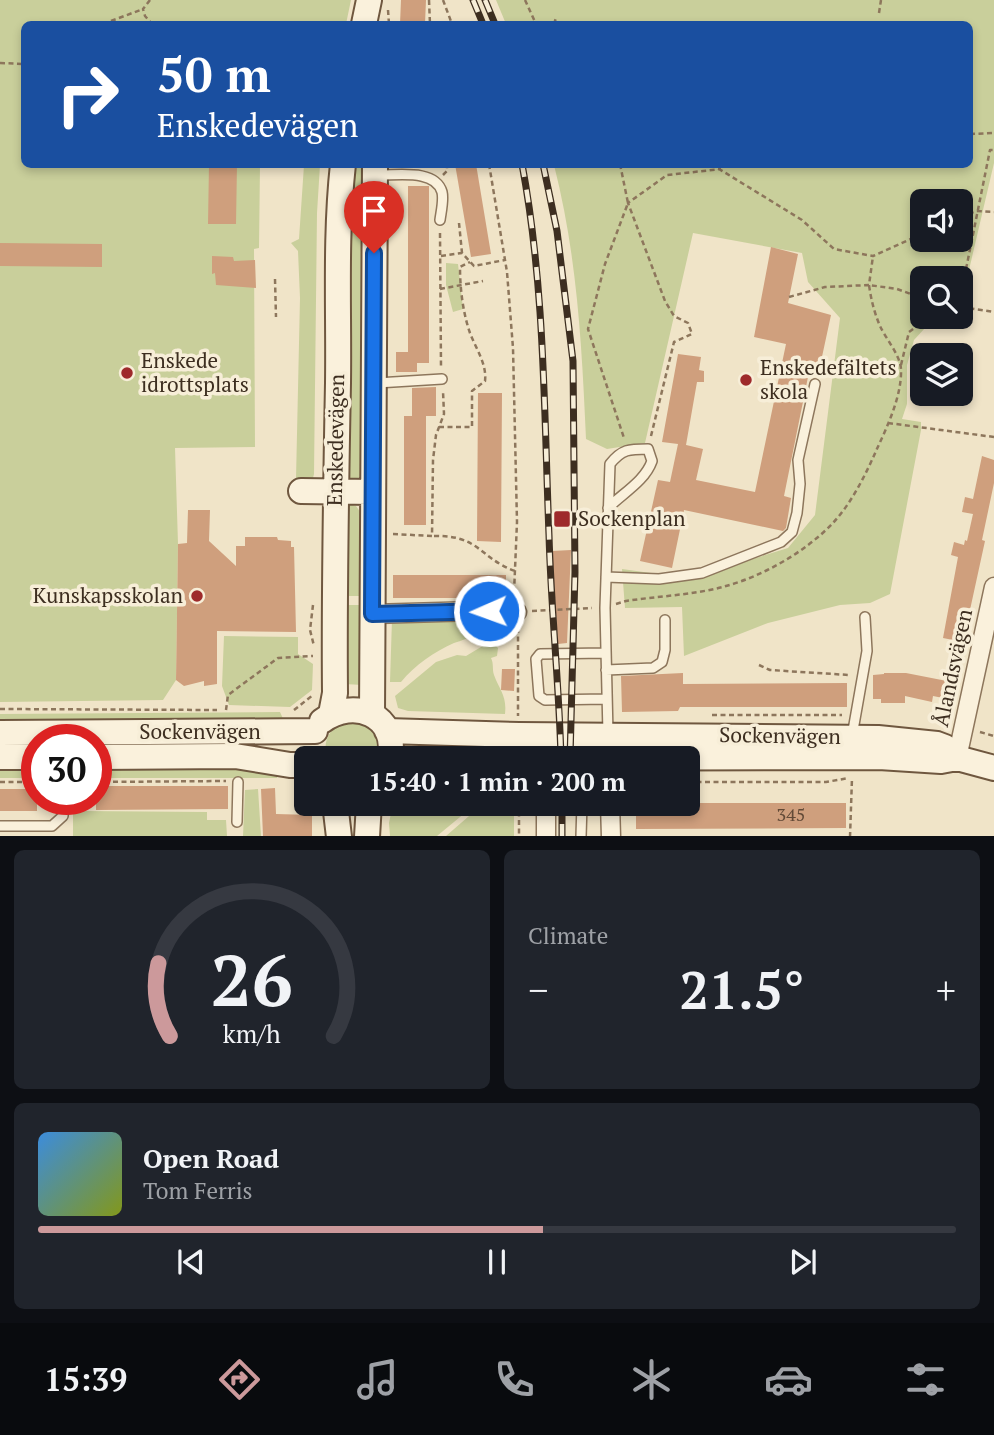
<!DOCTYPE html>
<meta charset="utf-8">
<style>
:root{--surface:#171b24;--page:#20242c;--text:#f1f3f6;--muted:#9ea1a6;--line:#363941;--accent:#cc999b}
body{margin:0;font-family:"PT Serif",serif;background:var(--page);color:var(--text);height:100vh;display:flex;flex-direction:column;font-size:26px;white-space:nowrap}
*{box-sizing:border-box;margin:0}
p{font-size:23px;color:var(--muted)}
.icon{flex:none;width:38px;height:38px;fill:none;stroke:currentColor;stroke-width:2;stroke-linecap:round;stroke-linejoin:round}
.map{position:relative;height:836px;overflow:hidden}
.panel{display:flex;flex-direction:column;gap:14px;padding:14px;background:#0d0f14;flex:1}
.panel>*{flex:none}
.banner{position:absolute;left:21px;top:21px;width:952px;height:147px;border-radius:10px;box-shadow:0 4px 10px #0003;background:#1a4fa0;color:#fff;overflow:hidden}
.buttons{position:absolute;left:910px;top:189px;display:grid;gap:14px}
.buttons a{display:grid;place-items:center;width:63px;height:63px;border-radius:10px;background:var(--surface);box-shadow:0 4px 10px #0003;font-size:35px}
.speed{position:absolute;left:21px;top:724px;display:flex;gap:14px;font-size:35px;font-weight:700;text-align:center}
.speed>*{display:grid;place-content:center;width:91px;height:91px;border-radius:50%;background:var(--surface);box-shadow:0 4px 10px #0003;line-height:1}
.speed .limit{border:10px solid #d22;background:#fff;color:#111}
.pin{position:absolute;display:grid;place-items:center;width:60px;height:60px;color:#fff;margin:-72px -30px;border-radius:50% 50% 50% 0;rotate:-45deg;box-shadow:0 0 7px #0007}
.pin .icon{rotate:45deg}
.me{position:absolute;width:77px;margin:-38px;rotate:268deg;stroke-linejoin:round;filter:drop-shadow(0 0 5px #0008)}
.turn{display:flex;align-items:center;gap:24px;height:147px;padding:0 21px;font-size:32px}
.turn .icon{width:91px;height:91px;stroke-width:2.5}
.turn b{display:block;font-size:49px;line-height:60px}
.big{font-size:52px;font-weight:800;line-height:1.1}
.panel .widget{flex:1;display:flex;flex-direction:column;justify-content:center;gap:10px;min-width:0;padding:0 24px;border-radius:10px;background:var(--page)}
.panel .dial{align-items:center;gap:0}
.dial svg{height:182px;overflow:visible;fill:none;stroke:var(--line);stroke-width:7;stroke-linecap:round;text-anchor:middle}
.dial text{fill:var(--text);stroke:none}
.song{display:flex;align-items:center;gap:21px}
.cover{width:84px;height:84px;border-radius:10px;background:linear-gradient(135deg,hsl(210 70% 55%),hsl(70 70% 35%))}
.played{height:7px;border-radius:4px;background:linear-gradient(90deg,var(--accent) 55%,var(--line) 55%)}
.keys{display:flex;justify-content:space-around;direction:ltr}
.heat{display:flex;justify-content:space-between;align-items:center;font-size:38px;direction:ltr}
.panel .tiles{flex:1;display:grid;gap:14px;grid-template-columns:1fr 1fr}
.widget:last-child{grid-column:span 2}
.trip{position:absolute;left:294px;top:746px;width:406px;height:70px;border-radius:10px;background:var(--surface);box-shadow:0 4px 10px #0003;font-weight:800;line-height:70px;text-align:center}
.dock{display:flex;height:112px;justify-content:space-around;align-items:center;background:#090b0e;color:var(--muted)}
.dock .icon{width:49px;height:49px}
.dock .current{color:var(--accent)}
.dock b{font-size:32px;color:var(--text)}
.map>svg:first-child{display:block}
.green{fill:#c9cf9b;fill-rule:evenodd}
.building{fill:#cf9f7d}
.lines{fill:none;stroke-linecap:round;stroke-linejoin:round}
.lane-casing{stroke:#8d765c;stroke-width:12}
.street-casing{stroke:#8d765c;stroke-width:21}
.secondary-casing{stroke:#6f573f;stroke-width:28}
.path{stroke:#8d765c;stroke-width:2.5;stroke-dasharray:5 3.5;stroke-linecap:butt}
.lane{stroke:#faf1dc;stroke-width:9}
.street{stroke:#faf1dc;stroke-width:18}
.secondary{stroke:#faf1dc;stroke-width:24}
.rail-casing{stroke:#3d2e20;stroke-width:7}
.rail{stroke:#f7eed8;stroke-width:4.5;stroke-dasharray:13;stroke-linecap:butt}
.route-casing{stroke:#114b97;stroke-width:18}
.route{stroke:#1a73e8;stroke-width:12}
.poi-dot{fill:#9e2a2b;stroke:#f7eed8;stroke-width:2.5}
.labels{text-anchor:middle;stroke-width:7;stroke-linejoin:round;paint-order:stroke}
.number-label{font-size:18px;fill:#624a37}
.poi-label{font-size:21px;fill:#3d2e20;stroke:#f7eed8;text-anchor:start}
.street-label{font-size:21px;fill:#3d2e20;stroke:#f7eed8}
</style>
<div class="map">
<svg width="994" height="837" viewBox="0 0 994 837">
<rect width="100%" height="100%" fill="#f0e4c8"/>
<path class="green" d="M0,0h351l-5,24h-322v140l236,1 -1,83 -5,1 1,198 -80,1 3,96 -2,136 -13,20 -163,2z
M496,0h498v163l-32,137 4,4 -5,4v-30h-39v39h26l-23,11 -11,12 -7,25v39l-5,15 19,3v8l-31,164 -20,9 -30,2 -72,18 -84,33 -2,-49 -57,1 -3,-39 43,6 62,-8 61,-19 27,-33 25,-197 -32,-36 -6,-29 -109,-20 -48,210 -38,6 -21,-10c-4,-93 -9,-184 -32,-274l416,-1v-140h-464zM922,201h39v39h-39z
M304,165h16l-3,48 -3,261 -2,8 -16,-3 4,-181 -2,-47 -7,-8 8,-4z
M353,165h14l-6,311 -7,7h-8l2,-276z
M385,185h4l-2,192 -3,-1z
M446,263l12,1 5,45 -10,3 -7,-27z
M347,503l9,3 7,10v80h-19z
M344,605h19v80l-19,-1z
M494,618v6c-12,10 -25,14 -40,19 -20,9 -39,22 -53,39h-11l2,-63z
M224,636l74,1v17l15,10 -1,26 -22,17 -61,-2 -7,-19z
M491,641l7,7 -1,8 -6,2c3,6 1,11 3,17 6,16 13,21 11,39l-97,-3 -10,-3 -3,-12 41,-34 21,-7 9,1z
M280,712l5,11h-285v-9z
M347,721c24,4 35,11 30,37h-50c-5,-18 3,-31 20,-37z
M0,767h37v11h-37z
M96,767h128l53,5v6h-181z
M258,789l3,47h-18l2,-46z
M73,802l8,1 1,8 125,1v8h19l1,16h-154z
M393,803h84l-40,33h-47l-1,-13z
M484,803h30v33h-68z"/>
<path class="building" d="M401,0h25l-1,24h-25z
M209,164h28l-1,60h-28z
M455,164h21l15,90 -20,3z
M408,186h21v177h-12v9h-21v-20h12z
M0,243l102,1v23l-102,-1z
M771,247l27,7 -10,49 43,12 -11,51 -10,1 -26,129 7,2 -5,30 -3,3 -99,-21 -12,58 -32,-7 18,-81 12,2 8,-38 -16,-2 16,-88 23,3 -2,13 5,1v11h-7l-11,63 -4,-1 21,5 -7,31 59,12 31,-148 -32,-7z
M212,256l21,1 1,4 21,-1 1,28 -40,-3 -1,-12 -3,1z
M436,387v29h-10v109h-22v-109h8v-28z
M478,393h24l-1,149 -24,-1z
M982,456l12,4v23l-12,57 3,1 -22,101 -20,-4 15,-81 -7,-2 3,-13 10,3 1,-5 2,1 6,-27 -11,-2 3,-15 8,2z
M188,510h22l-1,31 27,25v-20h9v-9h32l1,3 13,1v6h3l2,85 -79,-1v53l-13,2v-5l-20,5 -8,-6 2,-136 9,-1z
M571,550l-4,93 -9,1 -6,-93z
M393,575h113v23h-113z
M502,669h13l-1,22 -13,-1z
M683,673v11l164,-1v24h-167l-2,4 -56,1 -1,-36z
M884,673h22l51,10 -4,17 -20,-4 -1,6 -27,-6v7h-24v-4h-8v-24l11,-1z
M96,786h132v23l-132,1z
M275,788l1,26 36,1v22l-49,-1 -2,-47z
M0,789h37v22h-37z
M636,803h210v25l-210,1z"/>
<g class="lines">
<g class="lane-casing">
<path id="lane" d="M377,175c18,1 58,-7 65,17 2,8 -1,20 -2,28
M377,383l65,-4
M606,577l53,2 43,-6 79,-31 11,-10 5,-19 3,-29 -2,-24 17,-76
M605,653l-65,1 -4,5 3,37 6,4 61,-1
M606,670l47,-2 9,-6 3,-12v-30
M608,734l-3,-126 5,-144c12,-15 19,-15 38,-15l4,12c-7,20 -29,32 -44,47
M852,736l15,-85 -2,-34
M237,822l1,-40
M0,826h52l11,-10 1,-16
M581,837l1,-34"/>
</g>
<g class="street-casing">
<path id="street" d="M372,614l142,-4 3,2
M957,758l37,-171
M610,803l1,34
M546,837v-34"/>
</g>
<g class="secondary-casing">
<path id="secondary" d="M364,24l5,-24
M301,491l72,1
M331,714l4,-21c-1,-104 1,-207 3,-310 1,-73 -3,-146 5,-219
M372,714l3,-550
M322,721c32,-24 76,-6 68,37
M387,731l132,4 359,3 59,6 8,3 12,11 37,10
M0,733l315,-2
M0,757h37
M96,757l139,-1 55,9h16
M476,758l403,-1 62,4 16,-3
M335,803l4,34
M367,837l2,-34"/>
</g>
<path class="path" d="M150,0l-7,9 2,7 7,8
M429,0l1,24
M443,0l9,24
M525,0l11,24
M388,10l1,14
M879,13l2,-13
M103,24l40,-15
M554,24l2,-6
M0,63l24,1
M970,134l24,-1
M489,164l18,108 6,76 4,174 -3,71
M620,164l8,39 -23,61 -17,65 36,109
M711,164l91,56 32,29 39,7 49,-22
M443,175l4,-4v-7
M961,217l15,-6 18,1
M459,223l3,30
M440,233l1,134
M441,256l21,-3 12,13 31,-6
M275,279l1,38
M440,289l43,-8
M961,294l29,-144h4
M789,297l36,-10 44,-2 4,-29
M961,307l33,5
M901,365l8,-33 21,-15
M888,423l106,14
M439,427h33v-36l13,-10c2,-17 -9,-32 -15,-48 -7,-20 -10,-44 -10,-66l10,-5
M651,436l23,-94 18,-8 -4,-11 -14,-7 -9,-15 -37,-98 39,-28 54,-6
M393,534l39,2 1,-76 3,-25 8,-21 -1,-23
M434,536c46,-1 45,22 81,35
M616,604l10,-3c32,-5 69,-6 100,-15 37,-10 79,-34 106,-62 19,-20 33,-48 44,-73 11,-24 26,-55 25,-82 -1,-14 -15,-30 -21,-43 -6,-14 -9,-27 -11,-41l28,4 25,9
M313,605l-3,25 4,16
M532,611l60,-3
M518,628v88
M759,665l11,5 79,5
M0,709l217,1
M226,710l2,-15 50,-37 35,-2
M294,710l19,-15
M712,715h130
M980,732l14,4
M0,782h37
M96,782l130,-1
M688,782h138l23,-4
M519,803v34
M850,837l2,-59"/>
<use href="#lane" class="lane"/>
<use href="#street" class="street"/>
<use href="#secondary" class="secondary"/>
<g class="rail-casing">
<path id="rail" d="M473,0l10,24
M485,0l10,24
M522,164c23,123 22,247 27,371 2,74 10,148 12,223
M543,164l14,67 16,130 2,211 -5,186
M562,837v-34"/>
</g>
<use href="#rail" class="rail"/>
</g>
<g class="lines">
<g class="route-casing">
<path id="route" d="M374,253l-2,361 117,-3"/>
</g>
<use href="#route" class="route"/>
</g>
<g class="poi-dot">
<circle cx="127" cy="373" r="7"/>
<circle cx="746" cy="380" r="7"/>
<rect x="553" y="510" width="18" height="18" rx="3.5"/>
<circle cx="197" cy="596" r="7"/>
</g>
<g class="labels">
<g class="number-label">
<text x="791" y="821">345</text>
</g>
<g class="poi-label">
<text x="141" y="368">Enskede<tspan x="141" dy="24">idrottsplats</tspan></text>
<text x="760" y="375">Enskedefältets<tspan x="760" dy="24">skola</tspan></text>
<text x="578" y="526">Sockenplan</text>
<text x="183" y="603" text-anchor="end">Kunskapsskolan</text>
</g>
<g class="street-label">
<text transform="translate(336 440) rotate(-89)" y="7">Enskedevägen</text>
<text transform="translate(953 668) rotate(-78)" y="7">Ålandsvägen</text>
<text x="200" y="739">Sockenvägen</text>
<text transform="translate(780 736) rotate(1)" y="7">Sockenvägen</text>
</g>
</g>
</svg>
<div class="buttons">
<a><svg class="icon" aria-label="sound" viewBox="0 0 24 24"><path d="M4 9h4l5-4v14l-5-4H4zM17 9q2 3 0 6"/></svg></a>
<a><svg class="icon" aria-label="search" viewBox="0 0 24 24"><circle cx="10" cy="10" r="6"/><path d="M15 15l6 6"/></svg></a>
<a><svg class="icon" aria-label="layers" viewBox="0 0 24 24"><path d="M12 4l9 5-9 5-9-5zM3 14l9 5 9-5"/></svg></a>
</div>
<div class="speed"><div class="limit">30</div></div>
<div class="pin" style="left:374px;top:253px;background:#d93025"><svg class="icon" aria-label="arrive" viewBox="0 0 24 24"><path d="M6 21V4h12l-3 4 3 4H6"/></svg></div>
<svg class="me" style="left:489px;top:611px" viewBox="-20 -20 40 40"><circle r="17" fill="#1a73e8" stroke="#fff" stroke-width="3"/><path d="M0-11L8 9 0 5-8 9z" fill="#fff"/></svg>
<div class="trip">15:40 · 1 min · 200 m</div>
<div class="banner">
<div class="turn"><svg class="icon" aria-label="right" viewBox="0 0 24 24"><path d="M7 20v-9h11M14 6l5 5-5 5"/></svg><div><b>50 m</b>Enskedevägen</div></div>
</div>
</div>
<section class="panel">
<div class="tiles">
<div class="widget dial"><svg viewBox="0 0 100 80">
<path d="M14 69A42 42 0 1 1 86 69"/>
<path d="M14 69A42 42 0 0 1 9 37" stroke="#cc999b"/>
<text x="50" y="56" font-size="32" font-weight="700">26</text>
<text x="50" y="72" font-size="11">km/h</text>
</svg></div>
<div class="widget"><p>Climate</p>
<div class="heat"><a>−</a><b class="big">21.5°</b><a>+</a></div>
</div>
<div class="widget">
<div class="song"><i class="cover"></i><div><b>Open Road</b><p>Tom Ferris</p></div></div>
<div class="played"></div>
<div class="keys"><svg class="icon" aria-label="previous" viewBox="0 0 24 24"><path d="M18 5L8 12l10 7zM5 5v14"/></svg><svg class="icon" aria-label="pause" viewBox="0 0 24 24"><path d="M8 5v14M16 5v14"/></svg><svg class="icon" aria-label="next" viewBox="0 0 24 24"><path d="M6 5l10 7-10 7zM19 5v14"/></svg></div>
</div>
</div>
</section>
<nav class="dock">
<b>15:39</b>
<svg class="icon current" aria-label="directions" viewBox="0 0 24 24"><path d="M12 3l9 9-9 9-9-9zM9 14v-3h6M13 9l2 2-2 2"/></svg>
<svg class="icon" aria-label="music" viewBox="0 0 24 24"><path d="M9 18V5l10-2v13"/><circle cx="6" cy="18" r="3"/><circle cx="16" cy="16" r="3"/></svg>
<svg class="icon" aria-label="phone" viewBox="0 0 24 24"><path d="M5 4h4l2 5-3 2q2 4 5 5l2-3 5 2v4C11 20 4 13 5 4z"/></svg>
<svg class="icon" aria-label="climate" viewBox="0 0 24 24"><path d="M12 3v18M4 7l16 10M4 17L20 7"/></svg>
<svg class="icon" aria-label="car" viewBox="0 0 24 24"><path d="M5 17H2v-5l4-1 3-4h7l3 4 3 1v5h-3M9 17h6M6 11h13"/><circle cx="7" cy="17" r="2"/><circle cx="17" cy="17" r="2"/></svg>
<svg class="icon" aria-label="filters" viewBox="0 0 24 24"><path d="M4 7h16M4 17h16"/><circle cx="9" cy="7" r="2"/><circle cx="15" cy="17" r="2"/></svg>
</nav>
